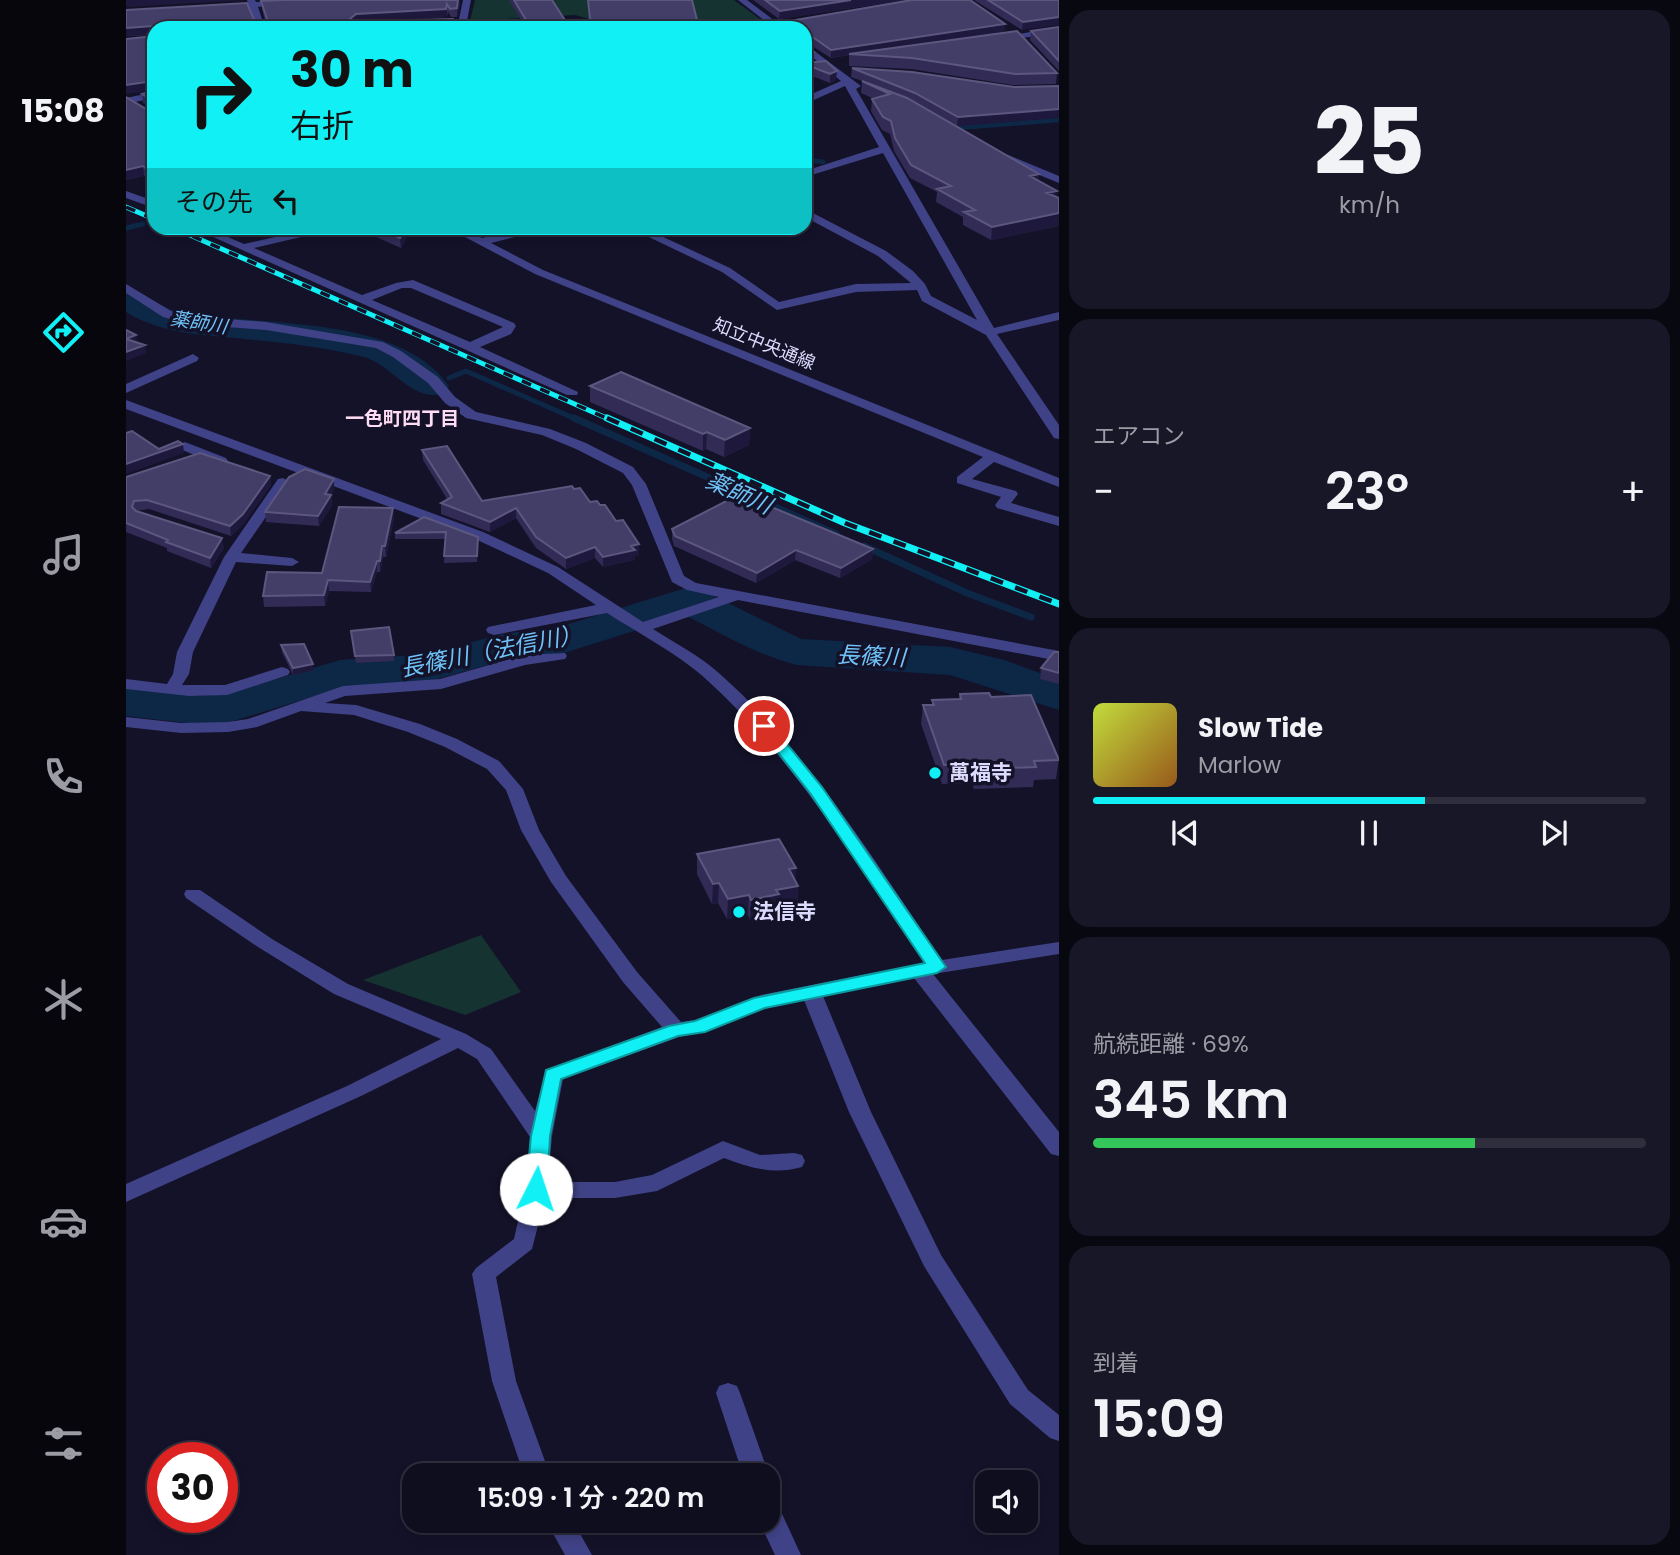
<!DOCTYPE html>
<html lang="ja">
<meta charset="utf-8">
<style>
:root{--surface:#0f0e1f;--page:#181728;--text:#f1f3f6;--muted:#9b9ca4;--line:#2f2e3d;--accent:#10f0f5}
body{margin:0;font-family:Poppins,"Noto Sans JP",sans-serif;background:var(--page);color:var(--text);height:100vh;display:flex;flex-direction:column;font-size:26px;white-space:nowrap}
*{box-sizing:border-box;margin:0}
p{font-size:23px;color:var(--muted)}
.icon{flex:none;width:38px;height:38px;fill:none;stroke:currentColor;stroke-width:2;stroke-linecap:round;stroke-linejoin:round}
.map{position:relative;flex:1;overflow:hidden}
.panel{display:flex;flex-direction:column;gap:10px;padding:10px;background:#080811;width:621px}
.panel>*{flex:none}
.hud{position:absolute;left:21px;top:21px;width:665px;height:214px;border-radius:21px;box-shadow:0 4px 10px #0003,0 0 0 2px var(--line);background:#10f0f5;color:#111;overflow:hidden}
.controls{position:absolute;left:849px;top:1470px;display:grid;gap:14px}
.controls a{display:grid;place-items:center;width:63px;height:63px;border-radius:14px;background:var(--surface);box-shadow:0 4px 10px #0003,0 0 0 2px var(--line);font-size:35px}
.speed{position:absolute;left:21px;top:1442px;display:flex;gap:14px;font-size:35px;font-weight:700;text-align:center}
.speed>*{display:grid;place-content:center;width:91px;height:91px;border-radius:50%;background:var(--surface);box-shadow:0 4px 10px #0003,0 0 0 2px var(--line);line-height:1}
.speed .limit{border:10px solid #d22;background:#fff;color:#111}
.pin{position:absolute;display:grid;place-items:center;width:60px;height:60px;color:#fff;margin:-30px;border:4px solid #fff;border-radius:50%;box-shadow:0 2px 7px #0007}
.me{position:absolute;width:77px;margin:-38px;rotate:4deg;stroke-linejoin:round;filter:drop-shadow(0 0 5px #0008)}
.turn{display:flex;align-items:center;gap:24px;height:147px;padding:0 28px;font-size:32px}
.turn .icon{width:91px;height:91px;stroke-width:2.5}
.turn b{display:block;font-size:49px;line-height:60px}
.then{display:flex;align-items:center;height:66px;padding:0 28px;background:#0003;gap:14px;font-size:26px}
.big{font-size:52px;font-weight:600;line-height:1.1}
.panel .widget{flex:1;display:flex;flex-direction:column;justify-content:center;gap:10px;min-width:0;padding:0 24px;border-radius:21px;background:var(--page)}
.panel .dial{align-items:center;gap:0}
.dial b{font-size:91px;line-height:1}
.song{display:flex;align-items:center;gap:21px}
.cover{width:84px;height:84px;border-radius:10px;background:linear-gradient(135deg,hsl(70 70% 55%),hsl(30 70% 35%))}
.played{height:7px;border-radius:4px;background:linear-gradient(90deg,var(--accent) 60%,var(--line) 60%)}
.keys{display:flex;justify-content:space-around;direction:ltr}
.heat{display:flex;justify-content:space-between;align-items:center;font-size:38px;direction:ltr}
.charge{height:10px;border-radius:5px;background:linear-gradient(90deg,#34c759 69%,var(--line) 0)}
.trip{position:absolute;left:276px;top:1463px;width:378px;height:70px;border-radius:21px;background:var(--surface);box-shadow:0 4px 10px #0003,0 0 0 2px var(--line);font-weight:600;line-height:70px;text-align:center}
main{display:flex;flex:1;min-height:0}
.dock{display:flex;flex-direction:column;width:126px;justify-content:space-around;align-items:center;background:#06060c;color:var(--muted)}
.dock .icon{width:49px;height:49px}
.dock .active{color:var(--accent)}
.dock b{font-size:32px;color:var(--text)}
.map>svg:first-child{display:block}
.green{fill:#153330}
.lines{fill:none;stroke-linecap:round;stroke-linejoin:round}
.stream-far2{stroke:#0d2747;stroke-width:4.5}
.stream-far1{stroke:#0d2747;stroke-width:5}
.stream{stroke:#0d2747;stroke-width:7}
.river{fill:#0d2747;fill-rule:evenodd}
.minor{fill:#3f4286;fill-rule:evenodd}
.rail-far1-casing{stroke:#10f0f5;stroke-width:5}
.rail-casing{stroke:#10f0f5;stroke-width:7}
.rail-far1{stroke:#141229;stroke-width:3.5;stroke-dasharray:10;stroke-linecap:butt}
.rail{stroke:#141229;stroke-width:4.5;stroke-dasharray:13;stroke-linecap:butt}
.wall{fill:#312b56}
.shaded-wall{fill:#1e193c}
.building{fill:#433e68;stroke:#5c577f;stroke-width:2}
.route{fill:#10f0f5;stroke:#0a9c9f;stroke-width:2}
.poi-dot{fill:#10f0f5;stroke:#141229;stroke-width:2.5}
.labels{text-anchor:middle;stroke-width:7;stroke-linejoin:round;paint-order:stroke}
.far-street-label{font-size:18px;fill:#dddbfd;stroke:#141229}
.far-water-label{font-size:19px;font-style:italic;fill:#6ec3f9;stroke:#141229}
.far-neighbourhood-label{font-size:19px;font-weight:bold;fill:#feddf4;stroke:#141229}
.poi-label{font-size:21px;font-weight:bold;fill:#dddbfd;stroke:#141229;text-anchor:start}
.water-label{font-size:23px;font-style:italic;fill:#6ec3f9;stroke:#141229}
</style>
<main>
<nav class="dock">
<b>15:08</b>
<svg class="icon active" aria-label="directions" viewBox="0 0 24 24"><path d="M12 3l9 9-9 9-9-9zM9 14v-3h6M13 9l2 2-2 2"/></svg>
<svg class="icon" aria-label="music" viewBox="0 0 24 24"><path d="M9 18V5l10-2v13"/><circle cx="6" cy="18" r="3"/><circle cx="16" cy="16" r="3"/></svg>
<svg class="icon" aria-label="phone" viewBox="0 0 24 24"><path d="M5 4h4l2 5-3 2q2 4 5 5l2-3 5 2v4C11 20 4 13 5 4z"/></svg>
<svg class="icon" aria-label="climate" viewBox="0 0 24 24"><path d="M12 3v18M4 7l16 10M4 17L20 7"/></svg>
<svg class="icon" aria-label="car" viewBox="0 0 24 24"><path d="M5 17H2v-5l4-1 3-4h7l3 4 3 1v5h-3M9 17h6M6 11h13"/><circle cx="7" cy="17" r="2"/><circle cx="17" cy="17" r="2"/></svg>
<svg class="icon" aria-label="filters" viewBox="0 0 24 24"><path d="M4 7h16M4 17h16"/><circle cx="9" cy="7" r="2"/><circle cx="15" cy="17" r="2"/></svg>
</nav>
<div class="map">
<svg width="933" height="1555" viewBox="0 0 933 1555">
<rect width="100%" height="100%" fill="#141229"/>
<path class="green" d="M349,0h259l34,25 -23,3h-124l-46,-13 -105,6z
M355,935l40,57 -56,23 -102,-35z"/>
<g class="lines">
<path class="stream-far2" d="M831,128l102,-8
M679,159l18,3"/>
<path class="stream-far1" d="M0,228l17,-4
M323,378l17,-7 112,49"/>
<path class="stream" d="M448,418l262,116
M738,546l103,47 64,24"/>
<path class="river" d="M0,287c19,5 33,21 53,25 78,15 220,1 270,74l-5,8c-35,8 -51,-31 -84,-38 -34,-8 -70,-13 -105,-16 -44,-5 -91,-4 -129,-28z
M563,587l15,4 97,48 149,8 54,13 55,20v30l-109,-35 -153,-10c-40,-10 -75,-31 -112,-50l-121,38 -59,7 -75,21 -86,6 -114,35 -34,2 -70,-8v-28l70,8 30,-2 114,-34 88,-6 74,-20 57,-7z"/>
<path class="minor" d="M121,0h8l1,2 27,-2 4,3 -29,4 7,21h-8l-7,-20 -23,2 -4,-3 25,-4z
M337,0h8l-4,21 5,7h-8l-3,-4 -32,1 3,-5 27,-1z
M612,0h9l37,28h-10z
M933,27v6l-59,8 -4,-3z
M679,44l56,42 -5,3 138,239 65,-16v8l-62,14 62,91v14l-5,-1 -68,-103 -64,-34 -5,-11 -61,2 -79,18 -55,-38 -92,-44h14l86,40 49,34 77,-18 55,-1 -33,-27 -73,-39v-7l4,1 77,40 27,20 12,13 6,12 46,24 -94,-167 -78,24v-6l74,-24 -34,-61 -40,18v-7l36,-16 -36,-30z
M28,92v6l-28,6v-6z
M874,155h8l51,21v7l-59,-24z
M0,191l28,10v7l-28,-10z
M67,228h14l37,16 71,-16h17l-1,2 -77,18 108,47 34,-12 17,-3 101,43 2,3 -5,8 -31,13 98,45 -1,3h-10zM276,288h9l92,39 -33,15 -98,-42z
M322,228h13l21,10 45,-10h16l-1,2 -51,13 52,27 516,208v9l-65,-25 -22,17 44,12 2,3 -7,9 48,14v9l-62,-18 -2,-3 6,-8 -44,-14v-6l26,-20 -448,-183z
M0,284l45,27 18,5 77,6 117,20 18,9 37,26 17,20 21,15 74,17 36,14 47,24 13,17 38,92 12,7 363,68v10l-321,-61 -85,29c22,14 47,27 67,45 90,80 154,187 222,286l117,-18v12l-126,20 126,158v24l-8,-2 -137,-176 -91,18 48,116 70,143 87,135 31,25v26l-9,-3 -40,-34 -86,-138 -75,-154 -45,-112 -39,8 -60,24 -26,5 -116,42 -11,57 -4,46h67l37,-7 71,-34 37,14 34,-2 8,2 3,6 -3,6c-28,8 -52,1 -78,-9l-67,33 -42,7h-70l-13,51 -36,28 20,104 34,94h-26l-32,-94 -20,-107 4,-6 38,-29 11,-49 5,-53 -53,-78 -19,-11 -97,48 -235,106v-18l221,-98 94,-47 -107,-45 -76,-47 -72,-49 -2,-4 2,-4h14l72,49 76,45 118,50 25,15 44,62 11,-41 116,-43 -39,-45 -72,-100 -30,-52 -15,-40 -19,-21 -42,-22 -37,-15 -54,-17 -53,-4 -44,16 -29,5 -47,1 -55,-6v-10l55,6 47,-1 20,-3 95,-33 97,-7 84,-24 41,-2 2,3 -2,3 -40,6 -84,24 -96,7 -20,7 31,2 64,19 37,15 42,22 24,28 16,41 27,46 71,96 44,50 14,-2 66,-25 163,-32c-66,-98 -128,-202 -216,-282 -26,-25 -70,-48 -101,-68l-113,22 -6,-2 -2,-3 2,-3 108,-22 -48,-32 -75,-35 -347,-129v-9l357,132 75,35 85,55 76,-25 -32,-7 -15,-8 -40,-97 -9,-12 -47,-24 -34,-14 -76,-17 -21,-15 -17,-20 -35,-26 -17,-9 -110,-18 -78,-6 -25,-7 -37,-24z
M67,354l6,4 -2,3 -71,32v-9z
M59,442l41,16 2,3 -7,4 -5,-1 -36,-15 -2,-3z
M157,478l7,4 -49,71 51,5 7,4 -7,4 -56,-4 -43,90 -4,22 -7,11h43l57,-18 6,2 2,3 -2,3 -61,20 -38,1 -63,-7v-10l41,5 6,-10 4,-22 47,-95 54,-78z
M602,1383l9,3 3,7 29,82 -1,1 -25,-1 -27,-82 3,-7z
M642,1500l9,3 24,52h-26l-16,-34h9z
M420,1521h27l19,34h-27z"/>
<g class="rail-far1-casing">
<path id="rail-far1" d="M0,207l28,12
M48,228l437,192"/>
</g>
<g class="rail-casing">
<path id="rail" d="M481,418l238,105 214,81"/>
</g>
<use href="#rail-far1" class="rail-far1"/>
<use href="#rail" class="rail"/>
</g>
<path class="wall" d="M383,0h43l19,28h-417v7l-28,1v-26l138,12 1,-1 -3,-12 -1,-8 199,2 -3,14h-6l-3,-5 -1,5 -77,5 89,4 62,-6z
M627,0h152l-126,19z
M848,0h85l-37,30z
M879,24l-1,8 53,41 -1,11 -43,1 -102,-16 -62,-3v-11l-18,3 -25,-16h-1v-14z
M933,27v44l-29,-31 1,-9z
M700,61l10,19 -6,3 -18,-7 -7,1v-14z
M726,68l162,19 -57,39 -47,-26 129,74 -1,6 21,19v27l-68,14 -28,-15v-8l-27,-15 1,-10 -27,-14 -16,-27 -4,-17 -8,-4 -11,-19 1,-13 -11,-5 1,-12 -11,-4z
M28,91v93l-10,-8 -18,4v-83l27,16 1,-3 -11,-7 -1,-9z
M230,228h51v9l-6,11z
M464,386l160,42 -1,17 -25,12 -18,-8 -3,2 -113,-49z
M296,450l60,51 92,-12 16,13 10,3 39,39v11l-4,1 -1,4 -31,7 -8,-9 -29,11 -30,-21 -20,-30 -26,14 -49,-18v-11l6,-4 -24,-39z
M144,476l1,9 -27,38 -13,13 -82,-27 -13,2 88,37 -13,20 -44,-17v-3l-41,-16v-55z
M208,489l-3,6 1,10 -13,21 -53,-4 -1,-10z
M298,517l54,26 -1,19 -33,1 1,-24h-50v-6z
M268,518l-8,39h-3l-3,15h-3l-6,20 -42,-1 -4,15 -61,1 -1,-11 59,-23z
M546,529l201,20 -1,10 -32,19 -45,-18 -39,23 -82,-37 -2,-7z
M226,637l42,18v6l-38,2z
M155,645l32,19v7l-20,4 -11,-23z
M933,652v32l-19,-5 1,-11z
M834,694l31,3 68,61 -3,21 -22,1 -1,7 -59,2 -2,-6 -30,1 -21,-60 2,-19h9v-5l27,-1z
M571,854l99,14 -1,12 3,6 -1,20 -19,4 -1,5 -27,5 -2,-5 -21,4 -9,-16 -6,1 -15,-30z"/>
<path class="shaded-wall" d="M0,0h119l-119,7z
M332,0h2v3l-3,14v-9z
M725,0h54l-126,19 1,-8z
M321,4v13l-90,5 -7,6v-9l6,-5z
M933,17v8l-37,5 1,-8z
M879,24l-1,8 -155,22v1l-18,3v-8z
M27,26l1,8 -28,2v-8z
M688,52l-1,8 -8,2v-9z
M686,67v9l-7,1v-8z
M711,71l-1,9 -6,3v-9z
M28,81v9l-28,4v-9z
M933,109v9l-102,8 1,-9z
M17,166l1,10 -18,4v-10z
M913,174l-2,13 -7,-11z
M931,191l-2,13 -8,-11z
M933,213v13l-68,14 1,-13z
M281,228v9l-6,11 -1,-10z
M10,335l2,9 -12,-5z
M19,345l1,8 -20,8v-9z
M624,428l-1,17 -25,12 1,-17z
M581,432l-1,17 -3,2v-17z
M57,444l1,9 -58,21v-10z
M144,476l1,9 -27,38 -13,13 -1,-10z
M208,479v10l-3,6 1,10 -13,21 -1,-10 7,-22z
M267,508l1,10 -8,39 -1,-11z
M390,508v10l-26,14v-10z
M96,538l2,10 -13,20 -1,-10z
M513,544v11l-4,1 -1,4 -31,7v-10z
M256,546l1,11 -3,15v-11z
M469,547v11l-29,11v-11z
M747,549l-1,10 -32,19 1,-10z
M670,550l-1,10 -39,23 1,-10z
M251,561v11l-6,20 -1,-10z
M202,580l1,11 -4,15 -1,-11z
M187,664v7l-20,4v-7z
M670,868l-2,19 4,-1 -1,20 -19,4 -1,5 -27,5 1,-20 25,-10 13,-21z
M593,883l-1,20 -6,1 1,-20z
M623,895l-1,20 -21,4 1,-20z"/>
<path class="building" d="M159,0h173l-1,8 -7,1 -3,-5 -1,5 -90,5 -6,5 3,3 100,-3 6,7 67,-6 -12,-20h38l18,28h-415l-2,-2 -27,2v-18l121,-7 8,19h9l3,-3 -6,-18z
M462,0h104l7,28h-108z
M639,0h86l-71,11z
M786,0h58l35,24 -174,26 -24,-17 -2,1v-6h-90l69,-6z
M862,0h71v17l-36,5z
M933,27v34l-28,-30z
M891,31l40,42 -42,1 -103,-16 -63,-4z
M28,36v45l-28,4v-46z
M679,45l9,7 -9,1z
M700,61l11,10 -7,3 -18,-7 -7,2v-6z
M726,68l60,4 102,15 45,-1v23l-101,8 -43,-24z
M736,81l45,17 132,76 -9,2 27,15 -10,2 12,5v15l-67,14 -28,-15 11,-2 -38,-21 14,-3 -40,-21 -16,-27 -4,-17 -8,-4 -11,-18 18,-5z
M28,91v11l-12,-8z
M0,97l27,16 1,-8v70l-11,-9 -17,4z
M251,228h29l-6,10z
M0,330l10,5 -10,4z
M0,339l19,6 -19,7z
M495,372l129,56 -25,12 -18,-8 -4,2 -113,-48z
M6,431l27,18 19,-8 5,3 -57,20v-31z
M321,446l35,55 90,-15 2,3 6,-1 10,14 7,-1 3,4h5l11,16 7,-1 16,24 -8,2 4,4 -32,7 -8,-10 -29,11 -30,-21 -20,-29 -26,14 -49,-19 11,-6 -30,-47z
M74,453l70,23 -27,38 -13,12 -83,-26 -13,1 -2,6 4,4 86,27 -12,20 -44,-16 2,-2 -42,-17v-46z
M179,469l29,10 -9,15 6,1 -13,21 -53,-4 24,-35z
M614,494l133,55 -32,19 -45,-18 -39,23 -82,-37 -3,-7z
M213,507l54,1 -8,38h-3l-2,15h-3l-7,21 -42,-2 -4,15 -61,1 4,-24 55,1z
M298,517l54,20 -1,19h-33l2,-24 -51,1z
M263,627l5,28 -39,1 -4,-25z
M178,644l9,20 -20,4 -12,-23z
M928,652h5v21l-18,-5z
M863,693l2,4 40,-2 28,65 -25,1 2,6 -59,2 -2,-6 -31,2 -21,-60h11l-2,-5 29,-1 -1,-5z
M653,839l17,29 -7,1 9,17 -22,4 3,4 -28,6 -2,-5 -21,4 -9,-16 -6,1 -16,-30z"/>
<path class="route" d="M638,721l6,2 52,64 124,180 -9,6 -172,35 -60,24 -27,4 -117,43 -11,57 -3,53 -3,6 -8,2 -7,-2 -3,-6 5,-53 15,-66 123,-44 26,-5 59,-23 171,-35 -115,-170 -53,-67z"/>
<g class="poi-dot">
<circle cx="809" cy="773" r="7"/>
<circle cx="613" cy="912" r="7"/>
</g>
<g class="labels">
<g class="far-street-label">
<text transform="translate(638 344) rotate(22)" y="6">知立中央通線</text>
</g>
<g class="far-water-label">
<text transform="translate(73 322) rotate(9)" y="7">薬師川</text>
</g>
<g class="far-neighbourhood-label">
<text x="276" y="425">一色町四丁目</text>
</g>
<g class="poi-label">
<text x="823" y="780">萬福寺</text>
<text x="627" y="919">法信寺</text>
</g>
<g class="water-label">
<text transform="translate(613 493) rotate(24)" y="8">薬師川</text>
<text transform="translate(365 651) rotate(-11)" y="8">長篠川（法信川）</text>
<text transform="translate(745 656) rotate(3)" y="8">長篠川</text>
</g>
</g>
</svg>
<div class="controls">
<a><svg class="icon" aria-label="sound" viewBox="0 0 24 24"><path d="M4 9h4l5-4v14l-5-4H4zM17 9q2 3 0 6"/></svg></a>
</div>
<div class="speed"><div class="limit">30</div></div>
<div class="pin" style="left:638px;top:726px;background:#d93025"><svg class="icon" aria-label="arrive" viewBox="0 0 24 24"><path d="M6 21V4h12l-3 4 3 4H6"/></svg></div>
<svg class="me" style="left:410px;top:1189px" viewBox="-20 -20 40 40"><circle r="19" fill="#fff"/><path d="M0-13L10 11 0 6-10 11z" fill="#10f0f5"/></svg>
<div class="trip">15:09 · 1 分 · 220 m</div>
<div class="hud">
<div class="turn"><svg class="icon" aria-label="right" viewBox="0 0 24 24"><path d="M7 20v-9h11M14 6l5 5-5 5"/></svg><div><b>30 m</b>右折</div></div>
<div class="then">その先<svg class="icon" aria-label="left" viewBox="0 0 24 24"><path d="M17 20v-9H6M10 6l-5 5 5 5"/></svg></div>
</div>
</div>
<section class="panel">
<div class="widget dial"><b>25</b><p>km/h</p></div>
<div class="widget"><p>エアコン</p>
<div class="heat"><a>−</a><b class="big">23°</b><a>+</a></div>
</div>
<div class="widget">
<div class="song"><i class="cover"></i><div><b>Slow Tide</b><p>Marlow</p></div></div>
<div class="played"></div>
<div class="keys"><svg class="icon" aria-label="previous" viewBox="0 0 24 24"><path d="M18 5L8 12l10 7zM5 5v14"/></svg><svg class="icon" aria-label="pause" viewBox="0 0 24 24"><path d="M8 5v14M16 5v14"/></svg><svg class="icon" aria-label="next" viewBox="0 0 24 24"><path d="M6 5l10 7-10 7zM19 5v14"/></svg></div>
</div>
<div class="widget"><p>航続距離 · 69%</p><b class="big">345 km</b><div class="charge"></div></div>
<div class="widget"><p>到着</p><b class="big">15:09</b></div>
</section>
</main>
